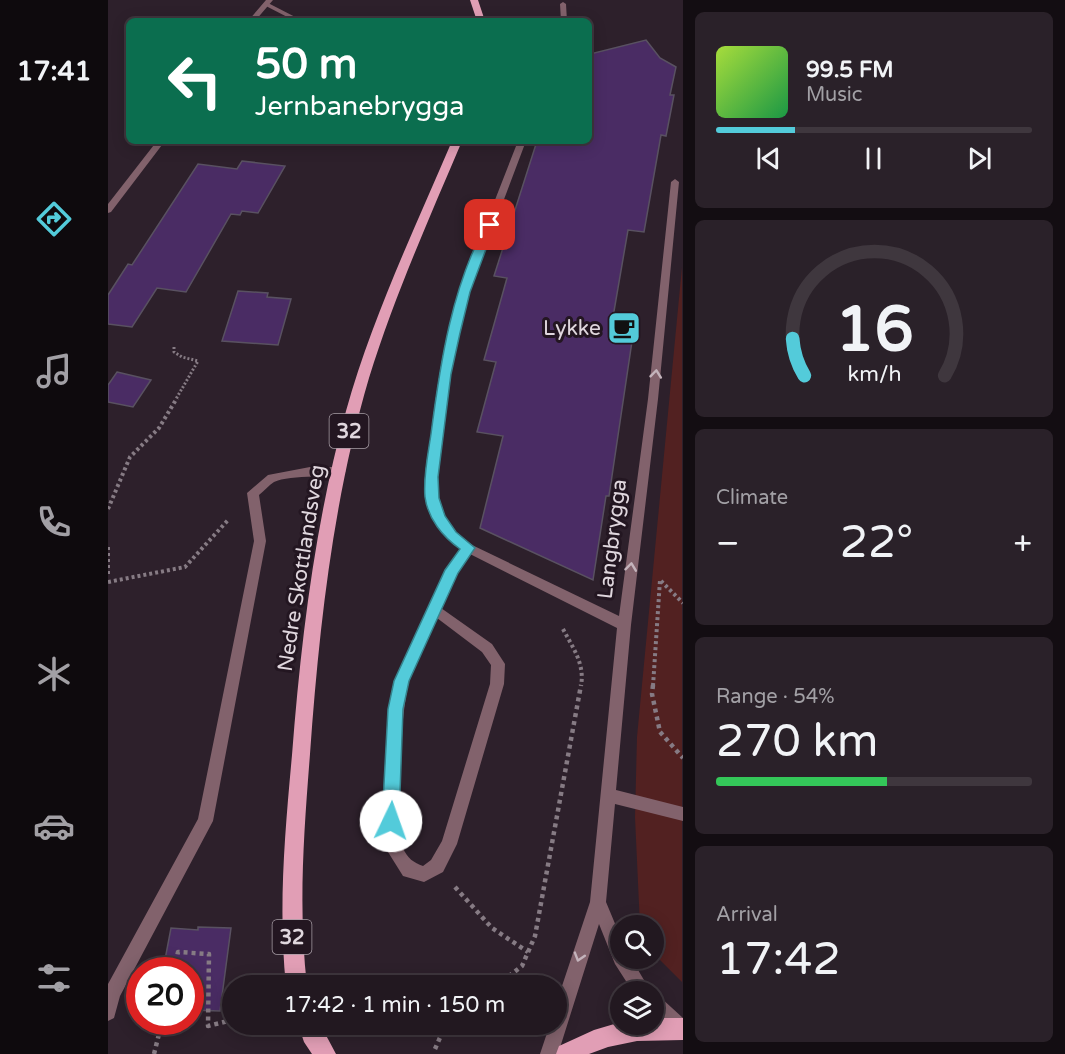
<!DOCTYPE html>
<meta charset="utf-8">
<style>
:root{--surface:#221820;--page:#2a2129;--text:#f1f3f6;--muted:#a2a0a5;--line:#3f373e;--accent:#53cbda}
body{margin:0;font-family:"Varela Round",sans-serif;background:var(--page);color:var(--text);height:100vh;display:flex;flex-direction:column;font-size:22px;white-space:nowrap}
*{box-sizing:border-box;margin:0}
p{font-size:20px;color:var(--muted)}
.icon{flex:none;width:33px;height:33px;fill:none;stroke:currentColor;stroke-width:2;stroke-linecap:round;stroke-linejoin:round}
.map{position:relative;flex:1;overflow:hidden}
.sheet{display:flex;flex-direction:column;gap:12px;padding:12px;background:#130d12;width:382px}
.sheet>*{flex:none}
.banner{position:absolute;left:18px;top:18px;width:466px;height:126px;border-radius:9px;box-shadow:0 3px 15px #0003,0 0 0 2px var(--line);background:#0b6e4f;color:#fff;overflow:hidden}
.controls{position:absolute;left:502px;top:915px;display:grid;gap:12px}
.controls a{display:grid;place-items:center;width:54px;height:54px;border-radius:50%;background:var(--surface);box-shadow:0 3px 15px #0003,0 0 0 2px var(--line);font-size:30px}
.speed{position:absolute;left:18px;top:957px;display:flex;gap:12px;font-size:30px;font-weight:700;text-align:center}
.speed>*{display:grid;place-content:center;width:78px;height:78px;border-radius:50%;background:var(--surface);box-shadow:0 3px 15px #0003,0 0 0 2px var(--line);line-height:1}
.speed .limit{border:9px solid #d22;background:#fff;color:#111}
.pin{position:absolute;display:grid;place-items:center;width:51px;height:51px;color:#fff;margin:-26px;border-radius:12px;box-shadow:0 3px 9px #0006}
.me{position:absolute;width:66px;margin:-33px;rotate:3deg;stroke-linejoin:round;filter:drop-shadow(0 0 4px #0008)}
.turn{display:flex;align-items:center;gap:21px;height:126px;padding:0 30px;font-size:27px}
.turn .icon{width:78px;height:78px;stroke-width:2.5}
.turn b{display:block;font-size:42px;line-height:51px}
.big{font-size:45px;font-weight:600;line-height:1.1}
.sheet .card{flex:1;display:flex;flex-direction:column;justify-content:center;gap:9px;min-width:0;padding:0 21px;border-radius:9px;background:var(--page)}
.sheet .dial{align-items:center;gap:0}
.dial svg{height:156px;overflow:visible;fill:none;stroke:var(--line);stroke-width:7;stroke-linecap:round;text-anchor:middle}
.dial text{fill:var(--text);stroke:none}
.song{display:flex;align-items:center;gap:18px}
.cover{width:72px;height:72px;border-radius:9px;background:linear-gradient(135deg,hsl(80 70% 55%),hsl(140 70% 35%))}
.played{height:6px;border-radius:3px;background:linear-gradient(90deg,var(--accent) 25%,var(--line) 25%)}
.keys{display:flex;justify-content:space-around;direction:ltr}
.heat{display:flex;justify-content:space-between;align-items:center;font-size:33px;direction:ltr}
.charge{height:9px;border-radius:4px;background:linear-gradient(90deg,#34c759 54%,var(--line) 0)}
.trip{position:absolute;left:114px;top:975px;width:345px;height:60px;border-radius:30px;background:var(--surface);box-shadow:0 3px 15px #0003,0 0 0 2px var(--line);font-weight:600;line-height:60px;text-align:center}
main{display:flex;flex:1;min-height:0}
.tab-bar{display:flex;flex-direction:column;width:108px;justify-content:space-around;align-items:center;background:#0e0a0d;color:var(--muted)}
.tab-bar .icon{width:42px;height:42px}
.tab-bar .selected{color:var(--accent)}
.tab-bar b{font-size:27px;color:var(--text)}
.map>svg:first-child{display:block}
.green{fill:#522121}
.building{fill:#4a2c64;stroke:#595161;stroke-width:1.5}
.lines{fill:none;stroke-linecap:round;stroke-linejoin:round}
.path-far2{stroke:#867b84;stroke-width:3;stroke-dasharray:2 2;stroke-linecap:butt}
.path-far1{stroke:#867b84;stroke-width:4;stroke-dasharray:3 3;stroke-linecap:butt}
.path{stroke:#867b84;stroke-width:4.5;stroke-dasharray:4 4;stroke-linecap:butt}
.service{fill:#82626c;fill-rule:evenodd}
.minor{fill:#82626c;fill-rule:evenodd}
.primary{fill:#e19eb5;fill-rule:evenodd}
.oneway{stroke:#c4b4bc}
.route{fill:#53cbda;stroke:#36848e;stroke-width:1.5}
.labels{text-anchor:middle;stroke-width:6;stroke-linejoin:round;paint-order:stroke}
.shield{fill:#231621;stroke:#a79da5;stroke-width:1.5}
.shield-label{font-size:20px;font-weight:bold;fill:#e0d7de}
.poi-label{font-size:21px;fill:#e0d7de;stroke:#231621;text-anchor:end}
.street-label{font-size:21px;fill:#e0d7de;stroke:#231621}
</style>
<main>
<nav class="tab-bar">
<b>17:41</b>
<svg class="icon selected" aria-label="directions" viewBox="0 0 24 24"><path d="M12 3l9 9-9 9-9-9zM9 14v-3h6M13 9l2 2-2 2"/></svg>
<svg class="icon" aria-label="music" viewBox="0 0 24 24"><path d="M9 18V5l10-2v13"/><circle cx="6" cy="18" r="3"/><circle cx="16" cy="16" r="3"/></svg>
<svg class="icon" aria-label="phone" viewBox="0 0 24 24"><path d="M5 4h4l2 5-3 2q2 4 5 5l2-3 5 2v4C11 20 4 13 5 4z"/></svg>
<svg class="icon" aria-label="climate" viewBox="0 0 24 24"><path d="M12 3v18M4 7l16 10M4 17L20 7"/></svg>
<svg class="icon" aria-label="car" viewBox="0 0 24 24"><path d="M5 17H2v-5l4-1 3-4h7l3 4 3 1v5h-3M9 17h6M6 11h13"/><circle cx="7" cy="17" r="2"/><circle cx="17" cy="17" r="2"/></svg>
<svg class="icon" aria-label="filters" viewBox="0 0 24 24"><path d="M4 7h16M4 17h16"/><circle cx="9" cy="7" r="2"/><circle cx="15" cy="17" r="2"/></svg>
</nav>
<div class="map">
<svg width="575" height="1054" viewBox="0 0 575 1054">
<rect width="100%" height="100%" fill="#2d202b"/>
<path class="green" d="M574,267v715l-28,-28v-28h-14l-5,-109 2,-80z"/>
<path class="building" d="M538,40l14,18 16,9 -6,28h4l-8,41 -5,-1 -17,97 -16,-2 -15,87 22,4 -26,175h-3l-13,84 -113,-52 23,-92 -26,-4 19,-70 -12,-2 23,-82 -13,-2 43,-135h53v-87z
M134,161l43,5 -27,47 -16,-2 -2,4 -9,-1 -45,78 -29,-4 -25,39 -24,-3v-29l20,-31 4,1 66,-101 39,5z
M130,291l30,2 -1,4 24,2 -13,46 -56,-4z
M9,372l34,8 -18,27 -25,-5v-17z
M90,927l33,1 -11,83 -30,-1v-40h-27l8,-42 27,2z"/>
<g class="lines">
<path class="path-far2" d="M66,347v5l8,5 16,4 -22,38"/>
<path class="path-far1" d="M0,509l22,-52 29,-29 18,-30
M0,547v29
M553,581l22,22
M0,582l77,-15 44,-48
M455,629c10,19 22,35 18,57
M545,686l7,-106"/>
<path class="path" d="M545,685l-1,9 8,38 23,26
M347,887l37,41 36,24
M66,970l4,-18 31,2 -1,72 24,-6
M388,986l26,-20 13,-30 46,-251
M327,1049l11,-25
M46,1054l8,-32"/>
<path class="service" d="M156,3h4l35,18h-8l-31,-16z
M202,467h30l6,4c-8,8 -56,3 -72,11 -5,3 -10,9 -15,13l7,46 -53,280 -93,175 -6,22 -6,3v-37l90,-165 56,-278 -7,-48 21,-18z
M360,543l4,2 2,3 -17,25 -16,35 51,36 13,20 -1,20 -47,160 -14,28 -19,10 -21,-6 -15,-24 -5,-31 6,-112 6,-28 51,-111 18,-25zM329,618l45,34 9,13 -1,19 -48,157 -11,19 -8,6c-9,-3 -16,-8 -20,-18 -9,-25 -2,-139 6,-166 6,-22 18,-43 28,-64z"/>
<path class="minor" d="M158,0h7l-18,21h-7z
M455,2l3,2 1,17h-6l-1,-17z
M49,141h8l-54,71 -3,1v-9z
M410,141h8l-57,151 -19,82 -12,102v22l6,18 11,16 17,13 147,71 29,-217 23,-217 4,-3 4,3 -21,217 -27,226 -15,165 67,17v14l-68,-17 -9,98 15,36v20h10l20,34h-18l-18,-28 -16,-40 -41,130h-18l10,-30h6v-20l34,-102 27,-274 -153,-77 -17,-13 -14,-20 -7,-20v-22l14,-102 19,-82z
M546,995l6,2 23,21v18l-8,-2 -21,-19z"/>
<path class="primary" d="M362,0h8l7,21h-8z
M344,141h10c-33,78 -68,156 -93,237 -36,122 -50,250 -59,376 -6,77 -12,154 -3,232h-21c-8,-78 -1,-154 6,-231 9,-116 23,-232 54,-344 26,-93 68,-181 106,-270z
M546,1018h29v22l-46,1 -29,6 -19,7h-33l3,-8 35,-16 27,-8v2h33z
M190,1024h22l16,30h-24l-8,-12z"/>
</g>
<defs><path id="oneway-chevron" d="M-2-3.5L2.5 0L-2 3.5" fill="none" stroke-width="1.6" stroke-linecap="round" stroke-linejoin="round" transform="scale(1.5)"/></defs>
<g class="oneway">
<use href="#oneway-chevron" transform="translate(548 374) rotate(-84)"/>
<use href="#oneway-chevron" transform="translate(523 567) rotate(-83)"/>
<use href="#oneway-chevron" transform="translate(471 957) rotate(107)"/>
</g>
<path class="route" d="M379,223l8,2 -25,67 -10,41 -9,41 -13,103 1,21 6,18 11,16 19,16 -17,25 -49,108 -6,28 -4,112 -2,6 -6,2 -6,-2 -3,-6 6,-112 6,-28 51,-111 15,-21c-17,-12 -32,-30 -35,-52 -2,-20 3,-43 6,-63 9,-70 21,-149 56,-211z"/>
<defs>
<g id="cafe-square" transform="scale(1.725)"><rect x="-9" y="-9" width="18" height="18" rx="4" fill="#53cbda" stroke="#231621"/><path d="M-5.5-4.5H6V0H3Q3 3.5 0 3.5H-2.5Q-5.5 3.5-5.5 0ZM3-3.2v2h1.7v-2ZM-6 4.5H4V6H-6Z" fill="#111"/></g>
</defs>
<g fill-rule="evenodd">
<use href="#cafe-square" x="516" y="328"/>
</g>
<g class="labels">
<g class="shield">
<rect x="221.5" y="414" width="39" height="34" rx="4.5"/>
<rect x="164.5" y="920" width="39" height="34" rx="4.5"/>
</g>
<g class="shield-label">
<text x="241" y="438">32</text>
<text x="184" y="944">32</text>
</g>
<g class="poi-label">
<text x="493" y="335">Lykke</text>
</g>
<g class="street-label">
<text transform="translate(504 539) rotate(-83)" y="7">Langbrygga</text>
<text transform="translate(193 568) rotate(-81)" y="7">Nedre Skottlandsveg</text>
</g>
</g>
</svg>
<div class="controls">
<a><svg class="icon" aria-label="search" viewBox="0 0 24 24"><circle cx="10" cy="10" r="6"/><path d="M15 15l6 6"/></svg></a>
<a><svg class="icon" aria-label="layers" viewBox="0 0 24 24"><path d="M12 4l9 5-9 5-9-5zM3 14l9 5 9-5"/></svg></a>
</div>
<div class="speed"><div class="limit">20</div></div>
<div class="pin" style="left:382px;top:225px;background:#d93025"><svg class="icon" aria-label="arrive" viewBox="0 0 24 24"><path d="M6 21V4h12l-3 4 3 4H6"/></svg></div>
<svg class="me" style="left:283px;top:821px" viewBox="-20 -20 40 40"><circle r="19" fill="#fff"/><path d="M0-13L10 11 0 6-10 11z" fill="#53cbda"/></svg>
<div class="trip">17:42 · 1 min · 150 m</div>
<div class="banner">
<div class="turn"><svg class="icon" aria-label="left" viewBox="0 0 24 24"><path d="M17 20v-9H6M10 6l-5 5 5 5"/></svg><div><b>50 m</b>Jernbanebrygga</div></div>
</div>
</div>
<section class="sheet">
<div class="card">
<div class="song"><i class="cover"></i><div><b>99.5 FM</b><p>Music</p></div></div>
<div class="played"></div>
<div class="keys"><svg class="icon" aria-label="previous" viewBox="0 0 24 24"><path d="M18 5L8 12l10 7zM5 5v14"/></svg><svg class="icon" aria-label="pause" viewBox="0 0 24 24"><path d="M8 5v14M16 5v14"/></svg><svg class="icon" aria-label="next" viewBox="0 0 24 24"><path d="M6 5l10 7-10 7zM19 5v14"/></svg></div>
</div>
<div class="card dial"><svg viewBox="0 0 100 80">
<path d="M14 69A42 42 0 1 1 86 69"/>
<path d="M14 69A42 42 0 0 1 8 50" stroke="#53cbda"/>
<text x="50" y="56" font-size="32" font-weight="700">16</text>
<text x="50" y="72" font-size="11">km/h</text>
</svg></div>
<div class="card"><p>Climate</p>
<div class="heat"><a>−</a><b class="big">22°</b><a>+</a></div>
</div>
<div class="card"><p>Range · 54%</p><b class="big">270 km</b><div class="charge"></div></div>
<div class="card"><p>Arrival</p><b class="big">17:42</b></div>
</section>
</main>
